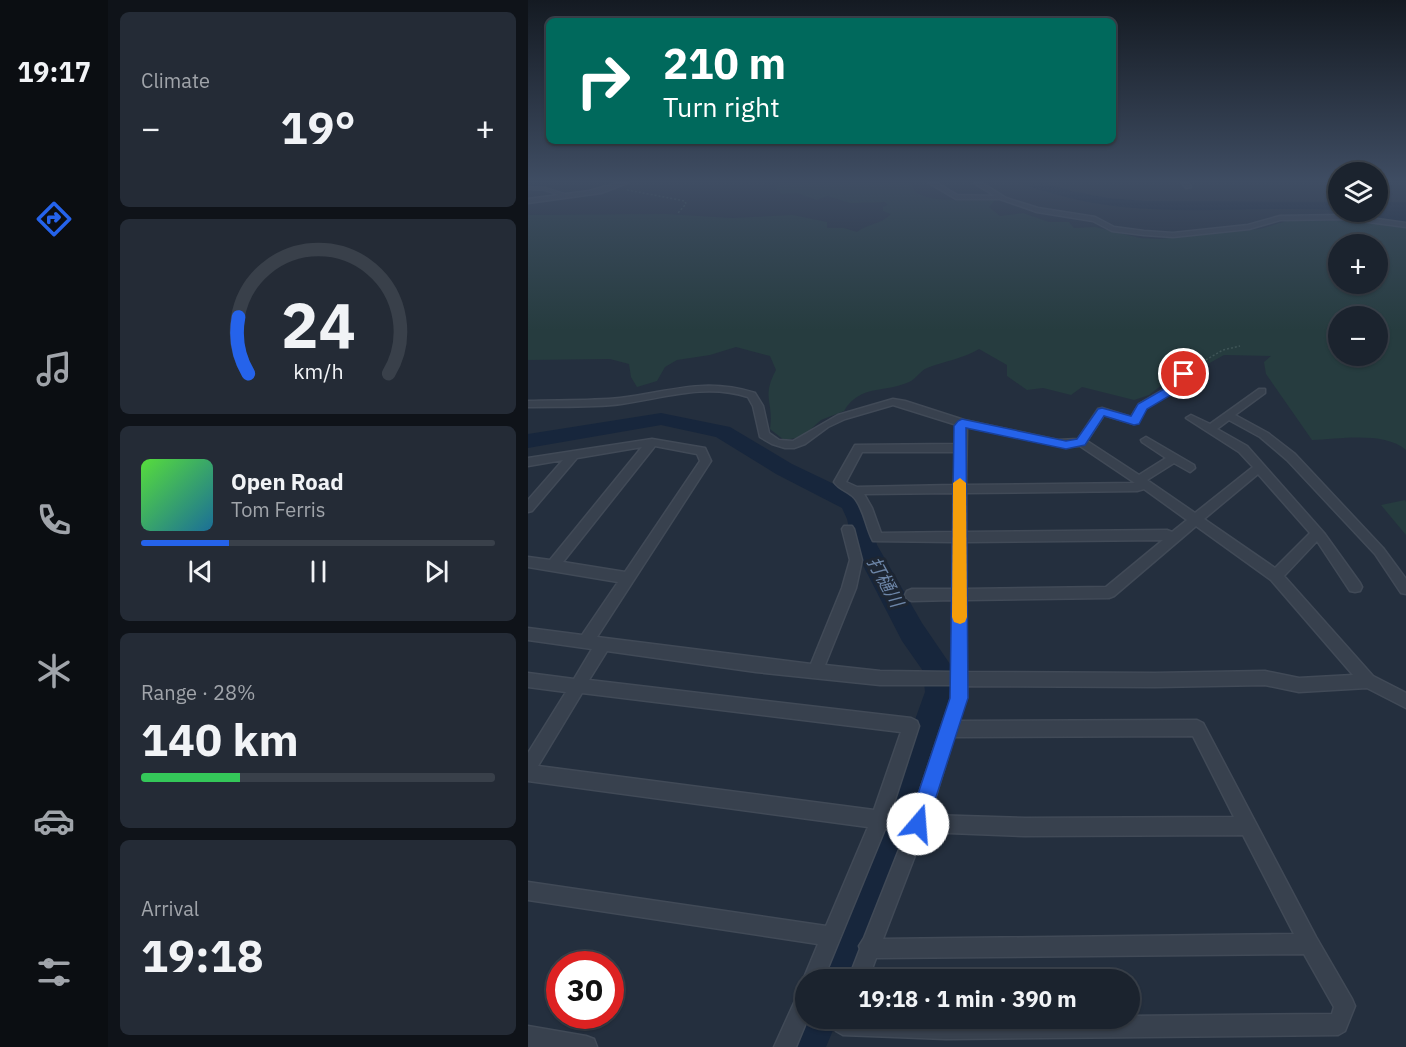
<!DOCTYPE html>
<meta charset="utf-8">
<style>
:root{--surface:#1b232e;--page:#242b36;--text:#f1f3f6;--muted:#a0a4aa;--line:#39404a;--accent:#2563eb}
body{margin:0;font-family:"IBM Plex Sans","Noto Sans JP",sans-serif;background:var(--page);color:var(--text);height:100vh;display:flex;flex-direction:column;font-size:22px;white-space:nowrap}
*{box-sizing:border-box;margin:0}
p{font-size:20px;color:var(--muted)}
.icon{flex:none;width:33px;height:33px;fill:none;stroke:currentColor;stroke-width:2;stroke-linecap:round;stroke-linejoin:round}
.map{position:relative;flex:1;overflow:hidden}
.sheet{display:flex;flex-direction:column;gap:12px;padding:12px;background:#0f1319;width:420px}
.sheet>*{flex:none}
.top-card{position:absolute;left:18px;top:18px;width:570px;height:126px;border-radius:9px;box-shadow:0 2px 4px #0004,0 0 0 2px var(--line);background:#00695c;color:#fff;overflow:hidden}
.controls{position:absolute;left:800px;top:162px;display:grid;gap:12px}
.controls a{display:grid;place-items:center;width:60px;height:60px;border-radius:50%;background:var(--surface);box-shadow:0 2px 4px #0004,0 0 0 2px var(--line);font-size:30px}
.speed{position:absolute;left:18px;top:951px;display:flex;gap:12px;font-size:30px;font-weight:700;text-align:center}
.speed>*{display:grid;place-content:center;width:78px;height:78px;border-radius:50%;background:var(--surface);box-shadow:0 2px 4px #0004,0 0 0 2px var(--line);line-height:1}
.speed .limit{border:9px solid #d22;background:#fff;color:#111}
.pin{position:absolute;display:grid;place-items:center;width:51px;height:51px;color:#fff;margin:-26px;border:3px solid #fff;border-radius:50%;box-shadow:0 2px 6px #0007}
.me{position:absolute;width:66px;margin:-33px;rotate:18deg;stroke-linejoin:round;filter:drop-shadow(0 0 4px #0008)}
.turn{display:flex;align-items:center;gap:21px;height:126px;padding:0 18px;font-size:27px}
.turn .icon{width:78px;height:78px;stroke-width:2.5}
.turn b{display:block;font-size:42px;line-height:51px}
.big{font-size:45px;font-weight:700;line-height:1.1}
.sheet .card{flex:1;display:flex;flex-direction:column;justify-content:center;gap:9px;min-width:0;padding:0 21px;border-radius:9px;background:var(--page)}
.sheet .dial{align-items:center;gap:0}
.dial svg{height:156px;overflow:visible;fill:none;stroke:var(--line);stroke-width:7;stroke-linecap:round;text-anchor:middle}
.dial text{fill:var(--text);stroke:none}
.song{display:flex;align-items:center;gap:18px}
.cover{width:72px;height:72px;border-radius:9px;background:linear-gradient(135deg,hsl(110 70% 55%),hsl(200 70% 35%))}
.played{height:6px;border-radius:3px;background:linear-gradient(90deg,var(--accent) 25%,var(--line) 25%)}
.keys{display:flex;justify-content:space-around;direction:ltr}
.heat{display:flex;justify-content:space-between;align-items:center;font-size:33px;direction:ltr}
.charge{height:9px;border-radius:4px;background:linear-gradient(90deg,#34c759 28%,var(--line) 0)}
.trip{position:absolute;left:267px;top:969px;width:345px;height:60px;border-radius:30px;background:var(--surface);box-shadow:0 2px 4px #0004,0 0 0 2px var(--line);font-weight:700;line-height:60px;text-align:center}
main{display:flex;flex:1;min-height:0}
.tabs{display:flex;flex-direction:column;width:108px;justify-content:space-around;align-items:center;background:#0b0e12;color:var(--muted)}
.tabs .icon{width:42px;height:42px}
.tabs .selected{color:var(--accent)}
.tabs b{font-size:27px;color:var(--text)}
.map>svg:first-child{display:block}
.green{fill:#263c3f;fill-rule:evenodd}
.water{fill:#17263c}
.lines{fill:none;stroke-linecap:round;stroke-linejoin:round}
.river{fill:#17263c;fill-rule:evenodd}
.lane-casing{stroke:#414a57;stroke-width:4.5}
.street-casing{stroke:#414a57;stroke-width:3}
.path{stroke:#3f5557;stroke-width:1.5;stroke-dasharray:2 2;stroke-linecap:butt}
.lane{stroke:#38414e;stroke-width:3}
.street{fill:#38414e;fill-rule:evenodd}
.route{fill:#2563eb;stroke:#184099;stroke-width:1.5}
.slow{fill:#f59e0b}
.labels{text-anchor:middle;stroke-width:6;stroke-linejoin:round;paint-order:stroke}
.water-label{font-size:18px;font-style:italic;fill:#6d86a8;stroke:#1d2633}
</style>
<main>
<nav class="tabs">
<b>19:17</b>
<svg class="icon selected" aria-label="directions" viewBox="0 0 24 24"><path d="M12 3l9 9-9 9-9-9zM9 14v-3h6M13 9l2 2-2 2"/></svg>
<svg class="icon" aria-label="music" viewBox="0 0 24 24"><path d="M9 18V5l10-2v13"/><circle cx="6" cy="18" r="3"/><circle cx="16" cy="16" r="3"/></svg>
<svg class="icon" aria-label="phone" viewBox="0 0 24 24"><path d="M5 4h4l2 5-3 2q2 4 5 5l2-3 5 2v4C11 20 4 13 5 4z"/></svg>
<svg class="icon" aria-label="climate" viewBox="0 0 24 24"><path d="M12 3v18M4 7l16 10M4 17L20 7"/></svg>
<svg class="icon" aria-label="car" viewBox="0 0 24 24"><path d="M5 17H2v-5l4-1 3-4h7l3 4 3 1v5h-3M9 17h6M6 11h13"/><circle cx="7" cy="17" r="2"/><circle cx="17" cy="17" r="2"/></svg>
<svg class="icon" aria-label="filters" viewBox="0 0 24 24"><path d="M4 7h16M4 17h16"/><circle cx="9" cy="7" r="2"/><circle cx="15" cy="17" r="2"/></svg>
</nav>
<section class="sheet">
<div class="card"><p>Climate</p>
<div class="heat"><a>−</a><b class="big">19°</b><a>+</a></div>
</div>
<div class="card dial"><svg viewBox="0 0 100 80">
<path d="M14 69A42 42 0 1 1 86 69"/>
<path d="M14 69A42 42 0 0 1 9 40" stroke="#2563eb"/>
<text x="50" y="56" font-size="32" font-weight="700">24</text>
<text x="50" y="72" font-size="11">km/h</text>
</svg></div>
<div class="card">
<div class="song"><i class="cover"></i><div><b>Open Road</b><p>Tom Ferris</p></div></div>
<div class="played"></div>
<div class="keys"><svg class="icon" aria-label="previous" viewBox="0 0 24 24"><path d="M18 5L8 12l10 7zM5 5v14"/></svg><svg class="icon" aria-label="pause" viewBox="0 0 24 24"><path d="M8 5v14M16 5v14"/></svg><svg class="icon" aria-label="next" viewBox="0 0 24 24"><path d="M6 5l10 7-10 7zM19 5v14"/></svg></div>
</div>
<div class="card"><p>Range · 28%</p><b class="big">140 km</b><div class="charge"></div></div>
<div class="card"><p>Arrival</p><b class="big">19:18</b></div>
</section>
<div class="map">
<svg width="878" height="1047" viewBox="0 0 878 1047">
<rect width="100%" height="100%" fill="#242f3e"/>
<path class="green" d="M250,183h131c3,2 4,5 6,8 15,14 60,7 81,8l-7,8 11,9 23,-3 26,9h20l5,6 21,-1 45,11 19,1 101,-10 30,-9 71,1 45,6v223c-22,-19 -66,-11 -94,-10l-46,-66 -2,-12 7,-6 -47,-1 -18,10h-19l-38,30 -15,5 -52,-13 -11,8 -28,-7 -16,2 -20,-14v-11l-28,-16c-17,10 -34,12 -52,19 -7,3 -11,11 -18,14 -24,11 -49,2 -65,29l-23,9 -19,17 -18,3 -14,-11c4,-28 -9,-31 6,-59l-6,-14 -34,-9 -26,8 -33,5 -12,7 -8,14 -20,6 -6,-10 -2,-13 -19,-5 -82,1v-145l138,-1 66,4 61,-3 34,7v6h17l13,4c12,-9 23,-7 34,-18l-8,-3v-4l5,-2 -3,-3 -35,1 -23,-7 -11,4 -19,-7 -15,1 -5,-5zM810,244h39v40h-39zM810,316h39v40h-39z
M877,500l1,2v33l-25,-30z"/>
<path class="water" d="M849,202h29v21l-41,-6 -12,-5h24z"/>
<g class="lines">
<path class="river" d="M497,183h19l27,8 36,7 38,3 193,1v8c-95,-5 -195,11 -287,-17 -9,-3 -19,-4 -26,-10z
M133,413l69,14 62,37 67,32 12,23 6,26 45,78 30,44 3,25 -31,97 -72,191h-40l78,-191 35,-97 -2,-21 -21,-30 -49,-95 -6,-27 -5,-11 -66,-34 -60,-37 -55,-12 -133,23v-14z
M278,1002v16h32l-12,29h-42l18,-44z"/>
<g class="lane-casing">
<path id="lane" d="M0,188l17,1 19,6 -3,1"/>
</g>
<g class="street-casing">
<path id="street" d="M90,183h9l-26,10 -73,10v-4l61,-8z
M401,183h8l20,12 38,1 -21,-13h8l24,15 32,10 57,9 19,10 30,4 29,2 75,-8 32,-9 63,-1v-3h6v3l57,8v4l-60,-8 -66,1 -31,9 -76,8 -29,-2 -32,-4 -19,-10 -56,-9 -37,-13h-44z
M654,183h6l3,4 -5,1z
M803,183h6l1,7z
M656,371l5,3 -9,14 -34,20 -8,15 -4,1 -30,-9 -17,26 52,34 27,-17 -24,-16 -1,-2 5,-3 48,28 1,3 -5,4 -16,-9 -27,17 48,33 58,-46 -14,-15 -53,-34 5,-3 19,9 49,-35h6v4l-30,22 33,18 27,21 88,94 23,31v15l-5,-1 -26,-39 -88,-94 -27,-23 -31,-17 -12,9 30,17 77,87 36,50 2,4 -2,4 -5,1 -5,-1 -33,-50 -33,35 89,100 33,17v15l-39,-20 -68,4 -34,-7 -110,2 -188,-1v12l-8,23 238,-1 6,3 113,214 36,62 3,7 -10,25 -7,4 -392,4 -103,-4 -7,-4 -4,-7 2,-6h296v-2l202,-2 2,-7 -30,-53 -428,4 -8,22h-20l12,-31 -1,-3 5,-8 42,-106 -21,-3 -62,151h-17v6l-3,-6 15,-36 -290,-44v-18l298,44 42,-99 -340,-46v-28l38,-61 -38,-5v-14l46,6 18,-30 -64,-9v-12l54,7 36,-53 -90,-15v-10l22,3 92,-113 -65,11 -45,53 -4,1v-12l35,-40 -35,6v-8l124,-19 53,9 6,13 -114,176 214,27 31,-76 8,-28 -8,-31 2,-3h8l2,3 8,31 -6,28 -31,77 55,6 72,1 1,-72 -41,1 -5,-2 -2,-4 2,-4 5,-2h41v-47l-80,-1c-7,-13 -8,-28 -17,-41 -6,-9 -16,-9 -22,-18l21,-37 100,-1 2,-19 -64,-20 -48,14 -17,8 -23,17 -11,4h-9l-13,-4 -12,-7 -7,-31 -5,-9c-43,-14 -84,1 -127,7 -31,4 -63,2 -93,3v-6c30,-1 62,0 92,-3 51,-6 83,-21 135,-5l8,13 6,27 10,7 14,1 45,-26 55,-16 12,2 59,19 94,20 20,-1 20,-30 4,-1 29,9 8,-13 34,-20 8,-12zM439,427l91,19h22l55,37 -169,2zM127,446l42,8 3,7 -75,111 -62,-10zM334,452h93l-1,33 -97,2 -11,-5zM730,474l52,59 -35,35 -71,-49zM616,489l43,31 -15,12 -5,-2 -201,2v-39l171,-2zM426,493v39l-73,1 -9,-25 -8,-14zM668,526l75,54 82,95 -54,3 -34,-7 -110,2 -189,-1v-72l143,-2 5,-2zM635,540l-57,47 -140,2v-47zM79,651l149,21 124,13h72l-1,13 -39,116 -21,-2 28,-86 -2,-5 -6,-3 -322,-38zM54,693l319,39 -27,78 -336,-44zM665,736l41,81 -209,1 -95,-3 24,-78zM396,832l101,4 218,-1 51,99 -411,5z
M278,989v29h2l-12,29h-22l25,-55z
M0,1026l58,10 8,3 3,8h-69z"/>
</g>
<path class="path" d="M99,190l58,11 1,3 -8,9
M664,368l31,-18 17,-4"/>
<use href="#lane" class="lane"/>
<use href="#street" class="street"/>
</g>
<linearGradient id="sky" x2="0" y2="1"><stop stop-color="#141a22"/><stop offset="0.55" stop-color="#3f4d63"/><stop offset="1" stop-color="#3f4d63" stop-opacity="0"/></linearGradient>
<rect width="878" height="330" fill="url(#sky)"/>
<path class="route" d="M656,371l5,3 -8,15 -34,20 -8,15 -5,1 -30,-9 -19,29 -19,4 -100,-21 2,270 -43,133 -7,3 -7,-3 -3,-7 42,-126 4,-272 4,-5 4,-2 104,22 11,-2 21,-30 4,-1 29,8 7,-12 35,-20 7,-12z"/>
<path class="slow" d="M432,478l6,5 1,134 -2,5 -5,2 -6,-2 -2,-5 1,-134z"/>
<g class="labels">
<g class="water-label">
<text transform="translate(357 582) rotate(61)" y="6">打樋川</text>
</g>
</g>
</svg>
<div class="controls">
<a><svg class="icon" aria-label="layers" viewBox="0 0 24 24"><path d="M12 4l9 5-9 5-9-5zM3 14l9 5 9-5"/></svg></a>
<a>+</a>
<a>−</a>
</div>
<div class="speed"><div class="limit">30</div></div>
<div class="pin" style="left:656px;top:374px;background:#d93025"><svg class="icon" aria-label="arrive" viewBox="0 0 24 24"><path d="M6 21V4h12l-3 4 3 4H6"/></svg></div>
<svg class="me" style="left:390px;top:824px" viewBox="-20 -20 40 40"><circle r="19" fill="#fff"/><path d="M0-13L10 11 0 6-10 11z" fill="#2563eb"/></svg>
<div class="trip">19:18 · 1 min · 390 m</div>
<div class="top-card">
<div class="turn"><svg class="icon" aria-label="right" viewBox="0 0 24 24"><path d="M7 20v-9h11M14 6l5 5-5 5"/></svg><div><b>210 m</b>Turn right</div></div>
</div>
</div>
</main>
